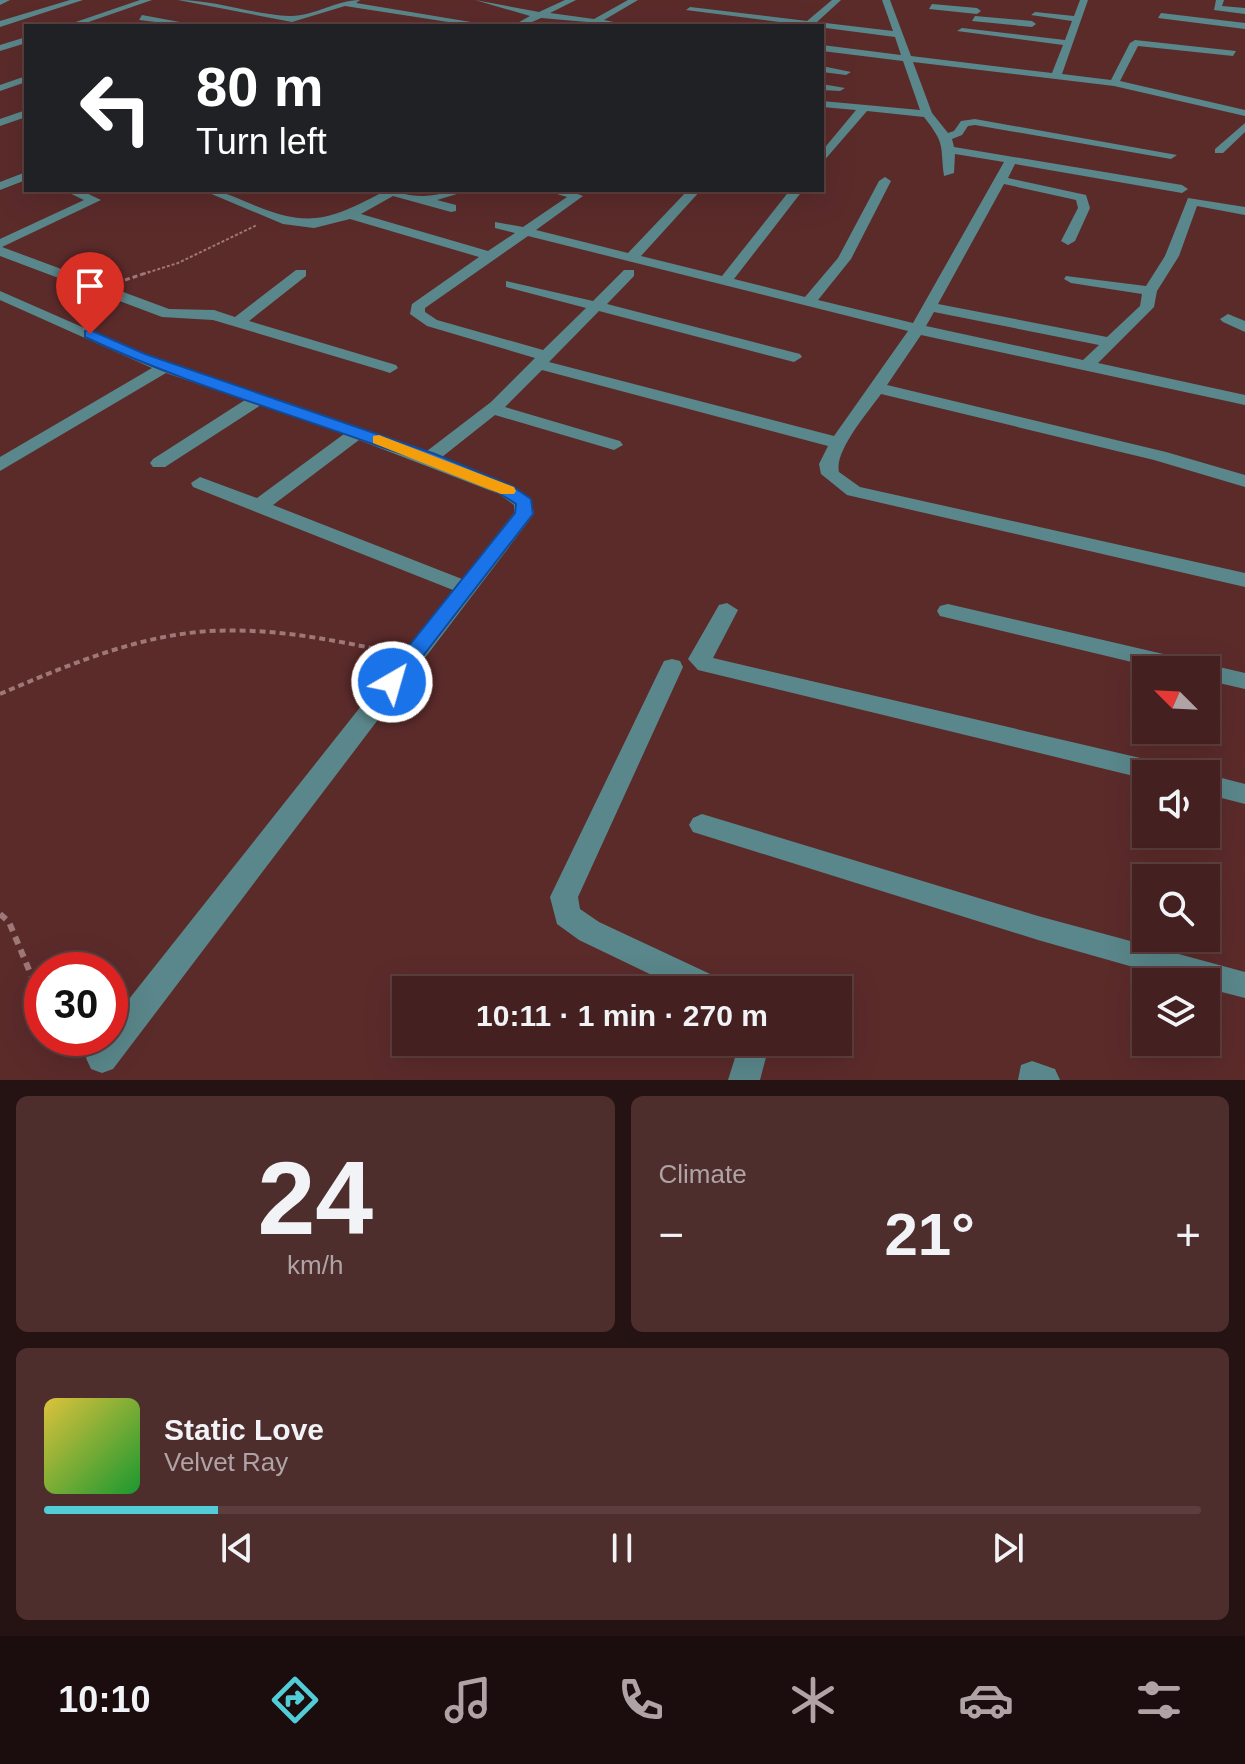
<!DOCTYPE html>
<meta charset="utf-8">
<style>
:root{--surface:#442020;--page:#4e2d2d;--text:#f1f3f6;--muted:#afa3a5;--line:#5c3e3e;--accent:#52ccd6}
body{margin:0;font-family:Arial,sans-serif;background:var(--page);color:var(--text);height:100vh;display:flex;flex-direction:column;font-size:30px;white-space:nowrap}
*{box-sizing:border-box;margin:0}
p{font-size:26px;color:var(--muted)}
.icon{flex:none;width:44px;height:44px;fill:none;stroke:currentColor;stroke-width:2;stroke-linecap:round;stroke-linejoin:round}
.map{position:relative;height:1080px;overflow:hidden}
.drawer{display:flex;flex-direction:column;gap:16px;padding:16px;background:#251212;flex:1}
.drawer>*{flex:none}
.guide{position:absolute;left:24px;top:24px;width:800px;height:168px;border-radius:0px;box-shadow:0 8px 32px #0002,0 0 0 2px var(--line);background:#202124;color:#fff;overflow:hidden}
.needle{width:52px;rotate:294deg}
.controls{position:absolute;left:1132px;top:656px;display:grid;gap:16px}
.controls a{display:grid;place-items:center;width:88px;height:88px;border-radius:0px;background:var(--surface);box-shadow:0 8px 32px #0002,0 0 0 2px var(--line);font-size:40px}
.speed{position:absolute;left:24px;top:952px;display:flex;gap:16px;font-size:40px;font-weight:700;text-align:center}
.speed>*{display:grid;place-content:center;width:104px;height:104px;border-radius:50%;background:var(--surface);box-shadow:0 8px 32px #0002,0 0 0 2px var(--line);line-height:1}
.speed .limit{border:12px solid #d22;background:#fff;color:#111}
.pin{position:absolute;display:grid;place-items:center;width:68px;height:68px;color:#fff;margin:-82px -34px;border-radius:50% 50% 50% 0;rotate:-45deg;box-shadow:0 0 8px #0007}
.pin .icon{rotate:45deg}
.me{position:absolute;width:88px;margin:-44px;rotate:38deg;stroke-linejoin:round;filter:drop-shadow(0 0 6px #0008)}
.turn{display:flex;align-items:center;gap:28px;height:168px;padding:0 40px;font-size:36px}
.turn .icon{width:104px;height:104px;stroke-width:2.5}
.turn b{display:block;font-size:56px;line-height:68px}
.big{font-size:60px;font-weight:800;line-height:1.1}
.drawer .tile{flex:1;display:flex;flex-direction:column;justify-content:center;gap:12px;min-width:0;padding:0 28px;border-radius:12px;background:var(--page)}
.drawer .dial{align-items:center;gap:0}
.dial b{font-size:104px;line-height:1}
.song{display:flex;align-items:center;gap:24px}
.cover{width:96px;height:96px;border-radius:12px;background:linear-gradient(135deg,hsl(50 70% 55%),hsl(130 70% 35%))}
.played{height:8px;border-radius:4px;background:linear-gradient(90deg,var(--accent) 15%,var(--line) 15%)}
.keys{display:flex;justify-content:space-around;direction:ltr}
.heat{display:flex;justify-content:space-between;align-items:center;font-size:44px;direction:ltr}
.drawer .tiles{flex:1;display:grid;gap:16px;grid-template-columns:1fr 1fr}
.tile:last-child{grid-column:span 2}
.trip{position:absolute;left:392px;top:976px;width:460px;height:80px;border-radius:0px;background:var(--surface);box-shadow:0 8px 32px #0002,0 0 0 2px var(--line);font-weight:800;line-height:80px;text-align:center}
.dock{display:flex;height:128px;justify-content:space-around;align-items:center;background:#1b0d0d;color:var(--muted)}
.dock .icon{width:56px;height:56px}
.dock .active{color:var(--accent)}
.dock b{font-size:36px;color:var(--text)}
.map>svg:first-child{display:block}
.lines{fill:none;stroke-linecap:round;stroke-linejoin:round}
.path-far3{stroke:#9e7877;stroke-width:2;stroke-dasharray:3 2;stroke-linecap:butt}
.path-far2{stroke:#9e7877;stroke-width:3;stroke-dasharray:5 3;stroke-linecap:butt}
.path-far1{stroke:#9e7877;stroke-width:4;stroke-dasharray:6 4;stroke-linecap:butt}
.path{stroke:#9e7877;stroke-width:6;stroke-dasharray:8 6;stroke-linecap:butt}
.minor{fill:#5a878b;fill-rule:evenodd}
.route{fill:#1a73e8;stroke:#114b97;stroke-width:2}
.slow{fill:#f59e0b}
</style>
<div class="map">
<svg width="1245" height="1080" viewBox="0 0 1245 1080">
<rect width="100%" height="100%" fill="#5b2b2a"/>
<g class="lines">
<path class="path-far3" d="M143,274l35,-11 79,-38"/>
<path class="path-far2" d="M125,280l24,-8"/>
<path class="path-far1" d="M0,694c56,-24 115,-49 175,-59 71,-12 146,2 215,17"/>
<path class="path" d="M0,914l9,8 33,79"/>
<path class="minor" d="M0,0h10l-10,5z
M70,0h13l-83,27v-6z
M140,0h12l-75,26h-13z
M178,0c37,0 73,14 111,16 24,1 47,-16 71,-16l-4,3 139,23h-21l-129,-20 -53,16z
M475,0l64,12 26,-12h11l-26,13 44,6 34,-19h10l-34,20 29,6 -92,-8 -18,8h-11l18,-10z
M832,0h9l-24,22 76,9 -11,-31h8l21,56 141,17 11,-28 -106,-14 5,-3 103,12 7,-19 -41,-6 4,-3 39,4 6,-16h8l-26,74 49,6 19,-37 5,-3 101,11 -3,5 -95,-10 -18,35 125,29v6l-131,-30 -201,-24 19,51 16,20 6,-2 7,-10 14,-2 202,36 -6,4 -196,-34 -7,1 -6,9 -10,4 2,8 228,38 6,4 -6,4 -167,-29 -7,14 78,17 4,13 -15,33 -7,4 -7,-4 17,-33 -2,-8 -72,-16 -66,120 169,33 33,-31 2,-12 -71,-11 -7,-4 2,-3 80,10 19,-30 23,-58 57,9v8l-48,-9 -18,50 -22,35 -3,16 -56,56 147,32v10l-324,-70 -34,50 279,67 79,23v12l-91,-27 -273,-66c-12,17 -47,57 -42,78l21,15 385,86v14l-398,-92 -26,-21 -2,-10 9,-18 -286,-76 -37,37 115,34 3,4 -9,5 -119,-35 -53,42 71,29 18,13 3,15 -421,555 -11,4 -11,-4 -5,-11 12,-20h12v-15l343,-433 -260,-103 -2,-4 9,-6 57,21 87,-64 -83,-29 -96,62h-12l-3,-4 3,-4 92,-59 -79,-27 -166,98v-14l152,-89 -152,-68v-9l146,64 281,96 64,-49 44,-44 -108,-32 -17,-12 2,-10 67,-47 -129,-38 -36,9 -31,-4 -81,-34c20,0 35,8 54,16 54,22 75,13 125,-13l-3,-3c15,0 33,7 46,6 16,-1 30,-6 46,-6l-33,10 19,5v6l-5,1 -58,-16 -32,18 127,37 27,-18 -20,-5v-6l28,5 44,-30 -23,-7h23l16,6 -47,34 92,23 60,-63h13l-60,66 81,20 68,-86h13l-69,89 71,18 33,-39 41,-77 6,-4 6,4 -40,78 -33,41 95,23 91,-161 -49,-8 -1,19 -10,3c-4,-31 2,-31 -20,-59l-57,-6 -45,52v-12l34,-41 -34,-3v-6l98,9 -17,-49 -81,-10v-6l79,10 -6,-18 -209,-27 4,-3 117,14zM528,236l380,95 -74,105 -285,-74 50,-51 195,51 8,-5 -2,-3 -193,-50 27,-28v-6h-10l-31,31 -87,-20v6l80,21 -43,42 -106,-30 -12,-8v-4zM934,312l165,33 -16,15 -157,-34zM359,440l140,54 15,11v8l-52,66 -189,-74z
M1216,0h8l-2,6 23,2v6l-31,-4z
M932,4l45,4 4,3 -4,3 -48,-5z
M1161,13l84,10v6l-87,-11z
M142,15l43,8 4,3 -50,-6z
M975,16l57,5 4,3 -4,3 -60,-6z
M26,37v6l-26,8v-6z
M822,66l29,6 -5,3 -24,-3z
M26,76v6l-26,9v-6z
M822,84l23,4 -5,3 -18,-1z
M26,110v7l-26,9v-7z
M1245,123v9l-22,21h-8v-4z
M26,172v8l-26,10v-8z
M63,190h17l21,10 -99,47 167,62 45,1 21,7 61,-47h10v6l-57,45 147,44 2,3 -8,5 -6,-2 -171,-51 -51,-3 -162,-61v-17l84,-39z
M1228,314l17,7v11l-22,-10 -3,-3z
M727,603l11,7 -25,48 453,106 9,3 4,7h-33v5l-448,-109 -10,-11 31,-54z
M948,604l297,69v16l-39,-9v-10h-41l-225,-54 -3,-5 3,-5z
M672,659l8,2 3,6 -105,230 2,12 19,13 124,58 5,10h-45l-104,-50 -22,-16 -7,-27 111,-230 3,-6z
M1206,774l39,10v20l-39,-10z
M702,814l336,102 207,56v26l-39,-10v-6h-20l-148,-42 -345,-108 -4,-7 4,-7z
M740,1042h30l-10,38h-32z
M1032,1061l23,8 5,11h-42l3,-15z"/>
</g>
<path class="route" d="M90,330l55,24 290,100 77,32 19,13 2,15 -134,173h-15l-3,-5 3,-5 131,-164 1,-9c-42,-29 -98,-44 -146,-61 -95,-34 -194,-63 -285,-106v-6z"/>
<path class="slow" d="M379,435l135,52 2,4 -2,3h-13l-128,-51v-7z"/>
</svg>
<div class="controls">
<a><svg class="needle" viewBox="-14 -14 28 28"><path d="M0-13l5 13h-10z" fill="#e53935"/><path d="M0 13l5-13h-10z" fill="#afa3a5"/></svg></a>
<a><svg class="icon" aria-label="sound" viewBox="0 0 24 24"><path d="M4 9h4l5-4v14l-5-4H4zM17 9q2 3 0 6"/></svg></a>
<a><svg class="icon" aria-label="search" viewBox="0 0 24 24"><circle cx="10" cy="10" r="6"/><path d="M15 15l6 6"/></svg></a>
<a><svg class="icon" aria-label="layers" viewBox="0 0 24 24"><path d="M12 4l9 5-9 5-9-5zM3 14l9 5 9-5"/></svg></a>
</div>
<div class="speed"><div class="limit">30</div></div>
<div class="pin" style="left:90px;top:334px;background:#d93025"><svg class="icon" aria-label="arrive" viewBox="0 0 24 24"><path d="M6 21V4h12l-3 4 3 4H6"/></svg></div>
<svg class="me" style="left:392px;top:682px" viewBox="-20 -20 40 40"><circle r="17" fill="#1a73e8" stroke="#fff" stroke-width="3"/><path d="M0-11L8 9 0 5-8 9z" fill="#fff"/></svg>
<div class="trip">10:11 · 1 min · 270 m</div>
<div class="guide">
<div class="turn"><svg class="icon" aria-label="left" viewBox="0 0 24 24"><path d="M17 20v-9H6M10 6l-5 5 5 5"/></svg><div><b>80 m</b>Turn left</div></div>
</div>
</div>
<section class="drawer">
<div class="tiles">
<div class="tile dial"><b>24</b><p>km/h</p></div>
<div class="tile"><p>Climate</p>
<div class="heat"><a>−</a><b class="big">21°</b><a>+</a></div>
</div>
<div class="tile">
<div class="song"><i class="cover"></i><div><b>Static Love</b><p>Velvet Ray</p></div></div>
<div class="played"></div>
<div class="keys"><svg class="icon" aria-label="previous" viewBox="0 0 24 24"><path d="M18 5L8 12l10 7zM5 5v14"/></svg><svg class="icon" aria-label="pause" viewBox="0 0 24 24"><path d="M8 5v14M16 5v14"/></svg><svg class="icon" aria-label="next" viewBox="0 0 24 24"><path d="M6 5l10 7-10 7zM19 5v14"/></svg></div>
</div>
</div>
</section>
<nav class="dock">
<b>10:10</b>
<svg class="icon active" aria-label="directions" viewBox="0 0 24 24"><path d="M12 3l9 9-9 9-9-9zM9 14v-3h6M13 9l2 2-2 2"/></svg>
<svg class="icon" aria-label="music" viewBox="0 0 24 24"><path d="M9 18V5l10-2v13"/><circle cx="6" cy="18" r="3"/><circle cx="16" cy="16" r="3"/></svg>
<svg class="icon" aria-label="phone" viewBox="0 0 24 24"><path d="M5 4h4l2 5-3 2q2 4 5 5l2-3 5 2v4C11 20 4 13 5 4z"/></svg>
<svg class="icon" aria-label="climate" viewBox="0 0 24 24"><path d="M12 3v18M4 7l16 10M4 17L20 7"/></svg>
<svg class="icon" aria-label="car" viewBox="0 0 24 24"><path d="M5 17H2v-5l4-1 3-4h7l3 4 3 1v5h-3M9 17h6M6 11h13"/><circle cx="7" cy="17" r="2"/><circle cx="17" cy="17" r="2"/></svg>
<svg class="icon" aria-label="filters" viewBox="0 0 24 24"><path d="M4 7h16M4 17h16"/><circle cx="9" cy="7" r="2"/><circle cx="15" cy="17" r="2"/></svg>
</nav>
